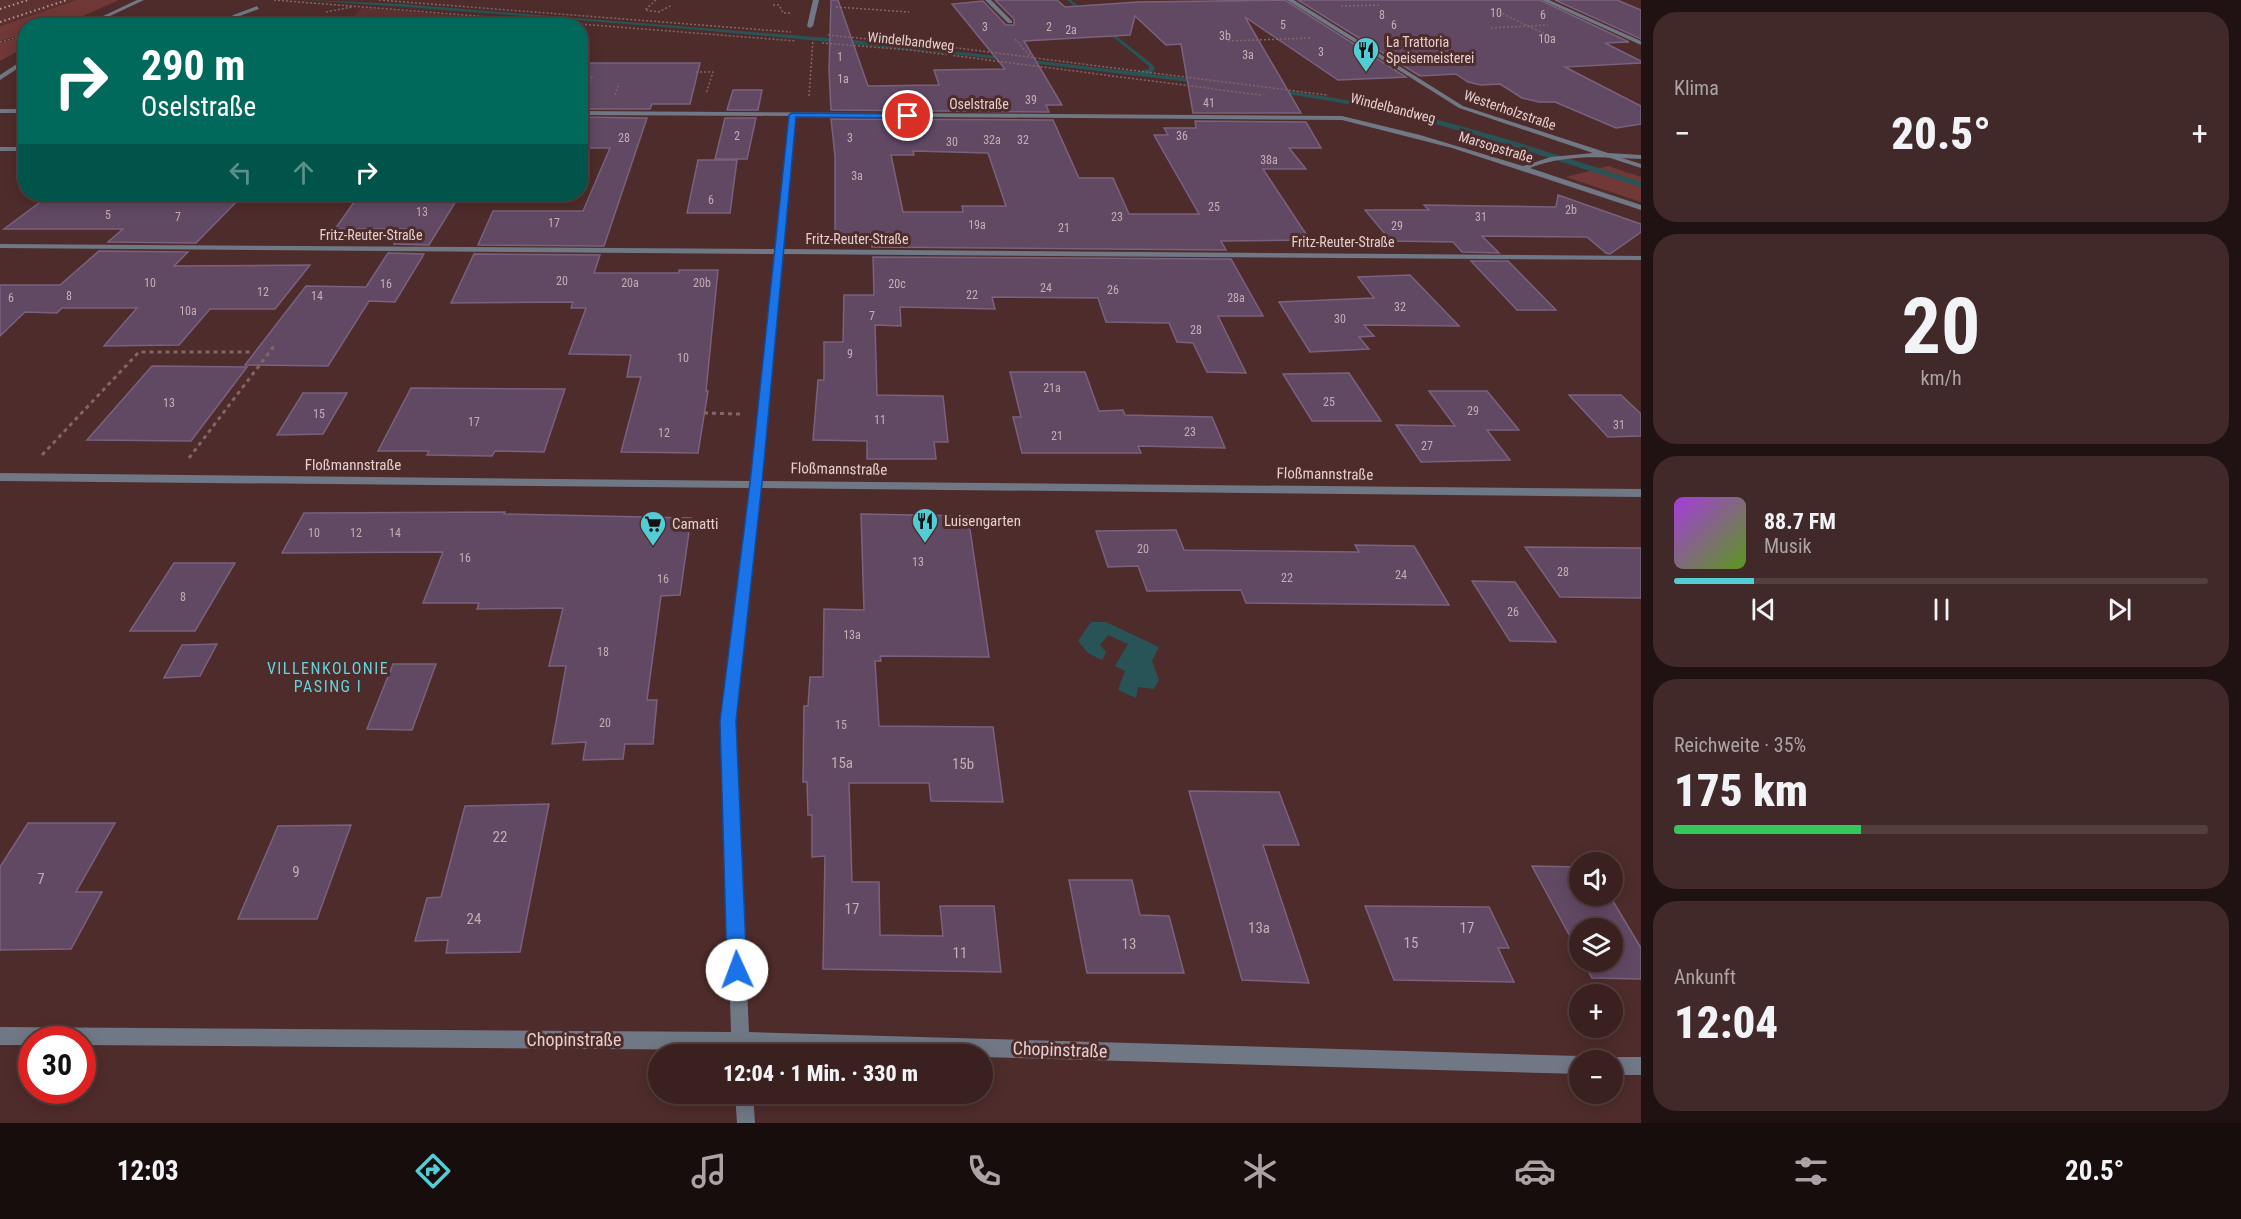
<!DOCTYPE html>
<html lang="de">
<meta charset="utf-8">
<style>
:root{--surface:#3a2120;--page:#412929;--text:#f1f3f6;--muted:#aba3a5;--line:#543e3e;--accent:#52ccd5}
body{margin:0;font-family:"Roboto Condensed",sans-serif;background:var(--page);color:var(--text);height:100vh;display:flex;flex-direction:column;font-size:22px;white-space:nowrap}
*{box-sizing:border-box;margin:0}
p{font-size:20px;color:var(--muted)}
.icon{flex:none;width:33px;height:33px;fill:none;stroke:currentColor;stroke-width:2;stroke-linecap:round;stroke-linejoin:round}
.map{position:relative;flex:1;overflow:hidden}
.sheet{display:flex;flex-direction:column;gap:12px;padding:12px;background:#201212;width:600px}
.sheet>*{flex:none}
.guide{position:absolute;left:18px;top:18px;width:570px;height:183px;border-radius:24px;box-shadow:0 3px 15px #0003,0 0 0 2px var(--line);background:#00695c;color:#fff;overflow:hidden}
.buttons{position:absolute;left:1569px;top:852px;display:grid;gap:12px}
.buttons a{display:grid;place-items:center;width:54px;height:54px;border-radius:50%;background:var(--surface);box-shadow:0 3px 15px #0003,0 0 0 2px var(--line);font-size:30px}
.speed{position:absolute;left:18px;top:1026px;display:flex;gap:12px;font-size:30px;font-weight:700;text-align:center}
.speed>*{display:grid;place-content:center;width:78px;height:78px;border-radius:50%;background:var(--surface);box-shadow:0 3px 15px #0003,0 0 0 2px var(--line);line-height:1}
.speed .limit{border:9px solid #d22;background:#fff;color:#111}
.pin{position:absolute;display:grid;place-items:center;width:51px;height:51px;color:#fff;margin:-26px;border:3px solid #fff;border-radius:50%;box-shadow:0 2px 6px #0007}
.me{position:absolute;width:66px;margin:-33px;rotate:358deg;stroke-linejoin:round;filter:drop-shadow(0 0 4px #0008)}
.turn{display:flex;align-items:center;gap:21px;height:126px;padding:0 24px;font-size:27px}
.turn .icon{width:78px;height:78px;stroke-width:2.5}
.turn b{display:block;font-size:42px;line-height:51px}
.lanes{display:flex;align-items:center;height:57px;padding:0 24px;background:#0003;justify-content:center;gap:30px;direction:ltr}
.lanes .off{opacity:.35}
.big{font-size:45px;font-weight:800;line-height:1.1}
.sheet .card{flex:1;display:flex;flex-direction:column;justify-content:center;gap:9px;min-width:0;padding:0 21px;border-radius:24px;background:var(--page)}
.sheet .dial{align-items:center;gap:0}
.dial b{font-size:78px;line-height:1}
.song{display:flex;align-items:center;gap:18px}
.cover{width:72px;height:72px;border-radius:9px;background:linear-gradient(135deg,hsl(280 70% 55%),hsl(90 70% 35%))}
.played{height:6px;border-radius:3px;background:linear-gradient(90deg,var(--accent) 15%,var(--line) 15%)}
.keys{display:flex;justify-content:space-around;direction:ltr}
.heat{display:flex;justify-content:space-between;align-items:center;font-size:33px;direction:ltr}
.charge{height:9px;border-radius:4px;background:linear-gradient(90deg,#34c759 35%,var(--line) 0)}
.trip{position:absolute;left:648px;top:1044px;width:345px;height:60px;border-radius:30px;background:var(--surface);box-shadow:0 3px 15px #0003,0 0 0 2px var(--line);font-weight:800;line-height:60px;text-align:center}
.menu{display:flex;height:96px;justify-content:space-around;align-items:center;background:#170d0d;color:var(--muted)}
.menu .icon{width:42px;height:42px}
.menu .selected{color:var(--accent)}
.menu b{font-size:27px;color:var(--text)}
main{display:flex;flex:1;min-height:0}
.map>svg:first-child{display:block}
.built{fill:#5d3231}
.green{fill:#703837}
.water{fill:#285457}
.building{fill:#614964;stroke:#7a617d;stroke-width:1.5;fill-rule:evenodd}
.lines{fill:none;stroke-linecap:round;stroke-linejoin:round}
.path-far1{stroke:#836564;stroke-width:1.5;stroke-dasharray:2 2;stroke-linecap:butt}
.path{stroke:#836564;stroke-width:3;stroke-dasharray:4 4;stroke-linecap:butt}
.lane{fill:#707885;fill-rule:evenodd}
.street{fill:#707885;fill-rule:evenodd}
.rail{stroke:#b39998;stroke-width:2;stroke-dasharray:1.5 3;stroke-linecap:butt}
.route{fill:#1a73e8;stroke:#114b97;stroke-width:1.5}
.labels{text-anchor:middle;stroke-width:6;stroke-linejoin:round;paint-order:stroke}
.number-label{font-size:12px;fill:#c4adb3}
.far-street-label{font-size:14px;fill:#e5cecd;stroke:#4e2c2b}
.far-poi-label{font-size:14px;fill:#e5cecd;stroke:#4e2c2b;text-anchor:start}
.street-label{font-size:15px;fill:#e5cecd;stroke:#4e2c2b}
.poi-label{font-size:15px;fill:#e5cecd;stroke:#4e2c2b;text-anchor:start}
.near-number-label{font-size:15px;fill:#c4adb3}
.neighbourhood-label{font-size:16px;letter-spacing:1.5px;fill:#66d2db;stroke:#4e2c2b}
.near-street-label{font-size:18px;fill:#e5cecd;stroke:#4e2c2b}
</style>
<main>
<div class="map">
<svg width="1641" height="1123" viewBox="0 0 1641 1123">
<rect width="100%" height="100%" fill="#4e2c2b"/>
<path class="built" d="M0,0h76l-76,25z
M362,8l204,16 -221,1z"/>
<path class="green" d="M77,0h42l-52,23 -10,2 -31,1 -1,8 -25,7v-15z
M25,36v11l-25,14v-18z
M1608,166l33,11v25l-75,-25z"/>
<path class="water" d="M306,0l95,4 452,36 284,32 12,-3v-3l-82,-66h4l82,65 2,4 -4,5c79,10 158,17 236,34 85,18 171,47 254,74v5c-78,-24 -155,-51 -234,-70 -101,-25 -206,-33 -309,-46 -263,-33 -528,-52 -792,-71z
M1091,622h15l53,25 -7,14 7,19 -5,9 -16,-2 -2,11 -18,-8 7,-19 -10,-5 13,-22 -20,-9 -8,10 6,7 -4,8 -14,-7 -10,-12z"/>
<path class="building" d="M831,0h7l30,86 71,-1 -5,-15 71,-1 -53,-65 31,-3 23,24h8v-6l-19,-19h62l8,7 73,-5 147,-2 121,77 -68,3 -93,-63 56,96h-108l-12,-69 -15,1 -31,-29 -5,19 -106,6 38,64h-16l3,7 -218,-2 -2,-40z
M1298,0h242l89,42 -24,1 36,18v2l-76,4 76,39v18l-25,4 -61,-26h-16l-17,-4 -22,-14 -19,1 -13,-3 -12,-8 -36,2z
M1555,0h62l24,10v29z
M580,63h120l-10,41h-38l-2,5h-70z
M733,90h29l-4,20h-31z
M580,117l67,1 -43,128 -126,-1 15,-34h90l27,-63h-30z
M725,118h31l-9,41h-32z
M831,119l222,1 26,58h34l16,36h70l-45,-79h14l-4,-7h32l-1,-7 111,1 15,26h-32l17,21h-43l47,71 -89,1 5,9 -354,-3v-11l-30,1 -1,-6h-6v-75zM913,151l75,2 18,53h-44l1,6h-60l-12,-57h23z
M698,160h39l-7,53h-43z
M51,194h91l-2,1 104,-1 -48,49 -88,-1 15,-13h-119z
M1558,195l83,29v8l-31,22 -4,-1 -19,-16 -105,-1 17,17 -37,-1 -9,-10 -62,-1 -26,-31h64l-5,-5 132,2z
M446,197l12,1 -29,47 -35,-1 11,-15h-70l22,-31z
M99,251l89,1 -14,14 136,-1 -35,44h-65l-31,36 -75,1 33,-38h-75l-5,5 -32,-1 -25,24v-51h60z
M388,253l36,1 -29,48 -26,-1 -41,65 -83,-1 61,-79 60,1z
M474,254l126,1 -6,18h85v-3h39l-12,121h2l-10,62 -77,-1 20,-75h-14l4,-22 -62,-1 17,-46h-15l2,-6 -122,1z
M873,257l358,2 32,57h-45l28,57 -39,-1 -14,-29 -16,-1 -8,-19 -63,-1 -8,-24 -106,-1 3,12 -95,-2 1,19 -26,-1 2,70 66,1 5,46h-14l2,17h-69v-18l-54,-1 5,-60h6v-38h19l1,-47h30z
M1471,261h37l48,49h-39z
M1410,275l49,51 -95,-1 10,11 -15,1 10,12 -59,3 -31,-50 95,-4 -16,-21z
M152,366l95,1 -56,74 -104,-1z
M1010,372h75l14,39 24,-1 2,5 87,2 13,31 -87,-2 3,7h-119l-9,-36h8z
M1349,373l32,48h-69l-29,-47z
M411,388l154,1 -21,63 -49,-1 -3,5 -65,-1 2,-4h-51z
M1429,391h58l32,39h-32l23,30 -89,2 -25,-37 59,1z
M303,393h44l-24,41 -46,1z
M1569,395h52l20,19v22l-33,1z
M505,512l-1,2 187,4 -11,77 -19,1 -14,104h10l-4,44h-28l-2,15 -40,1 3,-18 -34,2 14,-78h-17l14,-58 -86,1 2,-6h-56l20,-51 -161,1 22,-40z
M861,514l107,2 21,141 -109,-1 1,5h-6l4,65 114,1 10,75 -72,-1 -2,-18h-80l3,99h27l1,53 63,1 -3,-30h54l7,66 -178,-3 2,-113 -13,1v-42h-4l-1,-33h-4l1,-76h4l2,-29h13l1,-68 40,1z
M1176,530l8,20 175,2 -4,-7 59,1 35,59 -203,-2 -5,-13 -94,1 -9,-25 -30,1 -12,-36z
M1525,547l116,1v50l-81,-1z
M174,563h61l-40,68h-65z
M1472,581l43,1 41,60 -46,-1z
M217,644l-17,32 -36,2 18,-33z
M393,664h43l-24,66 -45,-1z
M1189,791l90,1 20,53h-36l46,138 -67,-3z
M549,804l-29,148 -74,1 2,-13 -33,1 12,-43 14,-1 24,-91z
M28,823h87l-39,69h26l-31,57 -71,1v-83z
M351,825l-34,94h-79l40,-93z
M1532,866l48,1v29h30l31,52v31l-49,-1 -9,-16h29v-34h-32v27z
M1069,880h63l8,35 29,1 15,57h-97z
M1365,906l124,1 20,41h-11l16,34 -120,-2z"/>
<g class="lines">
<path class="path-far1" d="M274,0l522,41
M379,0l412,32
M656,0l-11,10 14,2 13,-7
M773,5h6l4,8h8
M1341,6l39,-1
M836,7l73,5
M326,12l26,-5
M1499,12l58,28
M1491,28l57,-3
M828,35l129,13 370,47
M1015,39l15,17
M1228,41l84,-3
M0,42l26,-7
M822,43l88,7 351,45
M696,72h17l-7,22
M580,74l12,3 -10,17
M615,95l4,-12
M809,96l4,-56
M1384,105l51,12"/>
<path class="path" d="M704,413l36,1
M42,455l97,-103h112
M189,458l85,-112"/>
<path class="lane" d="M0,147h16l3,2 -3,2h-16z
M1606,153l35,11v4l-37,-12v-2z"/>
<path class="street" d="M137,0h7l-55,26h-7z
M813,0h6l-6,26 -3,2 -3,-2z
M985,0h6l21,21v2h-4z
M1287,0h7l169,106 145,47 33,2v4c-37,-2 -76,-5 -111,9l111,37v5l-189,-62 -110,-28 -547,-4 -12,133 858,7v4l-859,-6 -20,227 879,8v8l-880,-9 -26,233 14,311 831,24 7,4h-7v14l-598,-17v-3h-84l-148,-4v4h-18v-4l-650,-5v-5h-50v5h-32v-18l731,5 -10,-311 29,-233 -750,-7v-8l751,8 23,-227 -774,-6v-4l775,5 14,-133 -209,-1v-4l762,5 78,19 103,31 28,-9 42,-4 -134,-45z
M1542,0h7l92,41v4z
M257,6l2,3 -22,8 -8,9h-6l10,-11z
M26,58v5l-26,17v-5z
M0,109h26v4h-26z
M1612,1057h29v18h-29v-15h-7z
M735,1094h18l2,29h-18z"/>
<path class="rail" d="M0,9l28,-9
M0,22l67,-22"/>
</g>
<path class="route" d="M792,113l116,1 4,2 -4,2 -112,-1 -34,366 -26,238 11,249 -3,6 -7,3 -7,-3 -3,-6 -7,-249 30,-238 39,-368z"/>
<defs>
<g id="restaurant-pin" transform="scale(1.35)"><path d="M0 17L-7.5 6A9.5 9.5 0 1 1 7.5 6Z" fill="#52ccd5" stroke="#4e2c2b"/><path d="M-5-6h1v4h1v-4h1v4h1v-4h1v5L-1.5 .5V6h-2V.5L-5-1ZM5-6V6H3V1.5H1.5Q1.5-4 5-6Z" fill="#111"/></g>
<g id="supermarket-pin" transform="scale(1.35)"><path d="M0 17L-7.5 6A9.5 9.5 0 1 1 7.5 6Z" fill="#52ccd5" stroke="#4e2c2b"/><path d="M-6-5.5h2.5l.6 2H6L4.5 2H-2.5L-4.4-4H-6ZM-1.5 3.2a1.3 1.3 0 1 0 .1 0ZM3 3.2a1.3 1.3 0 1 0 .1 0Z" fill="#111"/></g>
</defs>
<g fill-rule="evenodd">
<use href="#restaurant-pin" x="1366" y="50"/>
<use href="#restaurant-pin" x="925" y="521"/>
<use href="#supermarket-pin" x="653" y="524"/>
</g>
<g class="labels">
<g class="number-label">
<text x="1496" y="17">10</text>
<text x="1382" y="19">8</text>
<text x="1543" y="19">6</text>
<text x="1283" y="29">5</text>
<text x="1394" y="29">6</text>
<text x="985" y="31">3</text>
<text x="1049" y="31">2</text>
<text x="1071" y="34">2a</text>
<text x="1225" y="40">3b</text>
<text x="1547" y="43">10a</text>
<text x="1321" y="56">3</text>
<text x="1248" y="59">3a</text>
<text x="840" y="61">1</text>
<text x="843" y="83">1a</text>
<text x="1031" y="104">39</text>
<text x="1209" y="107">41</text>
<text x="737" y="140">2</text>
<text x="1182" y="140">36</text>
<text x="624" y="142">28</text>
<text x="850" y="142">3</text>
<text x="992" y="144">32a</text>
<text x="1023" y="144">32</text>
<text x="952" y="146">30</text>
<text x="1269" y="164">38a</text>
<text x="857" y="180">3a</text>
<text x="711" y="204">6</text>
<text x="1214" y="211">25</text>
<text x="1571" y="214">2b</text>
<text x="422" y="216">13</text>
<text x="108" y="219">5</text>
<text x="178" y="221">7</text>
<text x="1117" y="221">23</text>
<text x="1481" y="221">31</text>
<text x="554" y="227">17</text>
<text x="977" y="229">19a</text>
<text x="1397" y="230">29</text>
<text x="1064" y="232">21</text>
<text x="562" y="285">20</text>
<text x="150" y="287">10</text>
<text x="630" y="287">20a</text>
<text x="702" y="287">20b</text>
<text x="386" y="288">16</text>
<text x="897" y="288">20c</text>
<text x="1046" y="292">24</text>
<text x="1113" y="294">26</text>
<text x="263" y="296">12</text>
<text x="972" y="299">22</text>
<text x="69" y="300">8</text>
<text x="317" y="300">14</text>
<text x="11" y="302">6</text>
<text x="1236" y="302">28a</text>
<text x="1400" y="311">32</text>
<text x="188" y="315">10a</text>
<text x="872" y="320">7</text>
<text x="1340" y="323">30</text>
<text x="1196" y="334">28</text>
<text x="850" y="358">9</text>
<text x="683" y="362">10</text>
<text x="1052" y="392">21a</text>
<text x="1329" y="406">25</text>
<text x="169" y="407">13</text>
<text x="1473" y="415">29</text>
<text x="319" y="418">15</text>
<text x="880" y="424">11</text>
<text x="474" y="426">17</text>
<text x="1619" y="429">31</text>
<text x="1190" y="436">23</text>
<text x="664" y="437">12</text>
<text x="1057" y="440">21</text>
<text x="1427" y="450">27</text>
<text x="314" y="537">10</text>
<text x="356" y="537">12</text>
<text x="395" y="537">14</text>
<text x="1143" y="553">20</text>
<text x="465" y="562">16</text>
<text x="918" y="566">13</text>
<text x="1563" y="576">28</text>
<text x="1401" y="579">24</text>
<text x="1287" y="582">22</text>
<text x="663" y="583">16</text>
<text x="183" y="601">8</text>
<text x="1513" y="616">26</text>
<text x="852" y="639">13a</text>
<text x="603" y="656">18</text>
<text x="605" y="727">20</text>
<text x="841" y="729">15</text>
</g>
<g class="far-street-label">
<text transform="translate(911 41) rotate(6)" y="5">Windelbandweg</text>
<text x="979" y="109">Oselstraße</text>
<text transform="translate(1393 108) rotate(14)" y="5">Windelbandweg</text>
<text transform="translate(1510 110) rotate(19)" y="5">Westerholzstraße</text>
<text transform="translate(1496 147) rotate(17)" y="5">Marsopstraße</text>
<text x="371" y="240">Fritz-Reuter-Straße</text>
<text x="857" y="244">Fritz-Reuter-Straße</text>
<text x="1343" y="247">Fritz-Reuter-Straße</text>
</g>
<g class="far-poi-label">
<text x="1386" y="47">La Trattoria<tspan x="1386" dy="16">Speisemeisterei</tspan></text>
</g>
<g class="street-label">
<text x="353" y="470">Floßmannstraße</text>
<text transform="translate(839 469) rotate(1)" y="5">Floßmannstraße</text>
<text transform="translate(1325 474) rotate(1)" y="5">Floßmannstraße</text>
</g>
<g class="poi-label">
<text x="944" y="526">Luisengarten</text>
<text x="672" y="529">Camatti</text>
</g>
<g class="near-number-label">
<text x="842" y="768">15a</text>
<text x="963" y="769">15b</text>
<text x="500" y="842">22</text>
<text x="296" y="877">9</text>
<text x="41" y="884">7</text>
<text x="852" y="914">17</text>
<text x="474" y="924">24</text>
<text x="1259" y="933">13a</text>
<text x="1467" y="933">17</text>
<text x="1411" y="948">15</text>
<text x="1129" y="949">13</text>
<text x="960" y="958">11</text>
</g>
<g class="neighbourhood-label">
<text x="328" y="674">VILLENKOLONIE<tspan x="328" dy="18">PASING I</tspan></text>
</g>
<g class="near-street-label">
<text x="574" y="1046">Chopinstraße</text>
<text transform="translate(1060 1050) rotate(2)" y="6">Chopinstraße</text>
</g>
</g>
</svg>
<div class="buttons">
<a><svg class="icon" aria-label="sound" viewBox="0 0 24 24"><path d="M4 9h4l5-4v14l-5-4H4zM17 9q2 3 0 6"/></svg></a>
<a><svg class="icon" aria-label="layers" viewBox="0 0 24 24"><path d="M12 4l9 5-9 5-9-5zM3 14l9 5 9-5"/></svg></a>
<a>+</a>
<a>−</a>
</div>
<div class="speed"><div class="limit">30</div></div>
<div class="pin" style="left:908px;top:116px;background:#d93025"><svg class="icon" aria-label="arrive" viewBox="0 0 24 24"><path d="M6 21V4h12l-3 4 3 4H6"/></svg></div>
<svg class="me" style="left:737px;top:970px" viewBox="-20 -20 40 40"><circle r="19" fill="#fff"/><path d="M0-13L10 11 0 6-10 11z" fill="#1a73e8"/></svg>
<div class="trip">12:04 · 1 Min. · 330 m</div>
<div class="guide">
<div class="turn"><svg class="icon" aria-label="right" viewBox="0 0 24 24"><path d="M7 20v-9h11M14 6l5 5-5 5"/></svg><div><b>290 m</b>Oselstraße</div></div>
<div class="lanes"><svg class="icon off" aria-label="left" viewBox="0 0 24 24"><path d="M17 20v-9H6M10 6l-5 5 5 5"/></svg><svg class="icon off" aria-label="ahead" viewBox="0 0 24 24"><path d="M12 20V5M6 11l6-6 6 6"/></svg><svg class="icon" aria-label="right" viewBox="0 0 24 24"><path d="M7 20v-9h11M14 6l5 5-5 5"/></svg></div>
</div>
</div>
<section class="sheet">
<div class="card"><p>Klima</p>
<div class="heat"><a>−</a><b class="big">20.5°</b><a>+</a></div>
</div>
<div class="card dial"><b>20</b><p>km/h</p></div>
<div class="card">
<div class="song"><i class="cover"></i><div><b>88.7 FM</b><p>Musik</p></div></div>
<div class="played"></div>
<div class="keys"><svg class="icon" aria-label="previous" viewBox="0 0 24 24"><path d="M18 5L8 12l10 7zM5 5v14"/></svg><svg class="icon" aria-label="pause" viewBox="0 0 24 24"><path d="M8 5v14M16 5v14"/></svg><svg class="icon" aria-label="next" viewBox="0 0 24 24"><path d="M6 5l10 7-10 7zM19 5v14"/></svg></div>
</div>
<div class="card"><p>Reichweite · 35%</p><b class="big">175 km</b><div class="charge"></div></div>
<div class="card"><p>Ankunft</p><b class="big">12:04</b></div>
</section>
</main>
<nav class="menu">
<b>12:03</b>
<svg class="icon selected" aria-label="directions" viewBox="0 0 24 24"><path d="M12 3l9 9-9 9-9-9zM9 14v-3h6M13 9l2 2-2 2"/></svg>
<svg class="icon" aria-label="music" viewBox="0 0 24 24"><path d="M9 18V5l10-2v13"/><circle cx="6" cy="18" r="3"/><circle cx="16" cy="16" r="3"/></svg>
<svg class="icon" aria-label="phone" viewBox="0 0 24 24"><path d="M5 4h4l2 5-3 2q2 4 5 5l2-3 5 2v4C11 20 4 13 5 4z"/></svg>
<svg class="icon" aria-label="climate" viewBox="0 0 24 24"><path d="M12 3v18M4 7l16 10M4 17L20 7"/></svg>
<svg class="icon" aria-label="car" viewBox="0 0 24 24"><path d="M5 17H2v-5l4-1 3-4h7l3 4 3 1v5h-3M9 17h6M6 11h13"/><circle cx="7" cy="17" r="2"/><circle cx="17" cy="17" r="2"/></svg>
<svg class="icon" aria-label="filters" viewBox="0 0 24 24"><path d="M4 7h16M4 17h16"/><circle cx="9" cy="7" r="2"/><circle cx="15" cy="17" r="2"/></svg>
<b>20.5°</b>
</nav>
